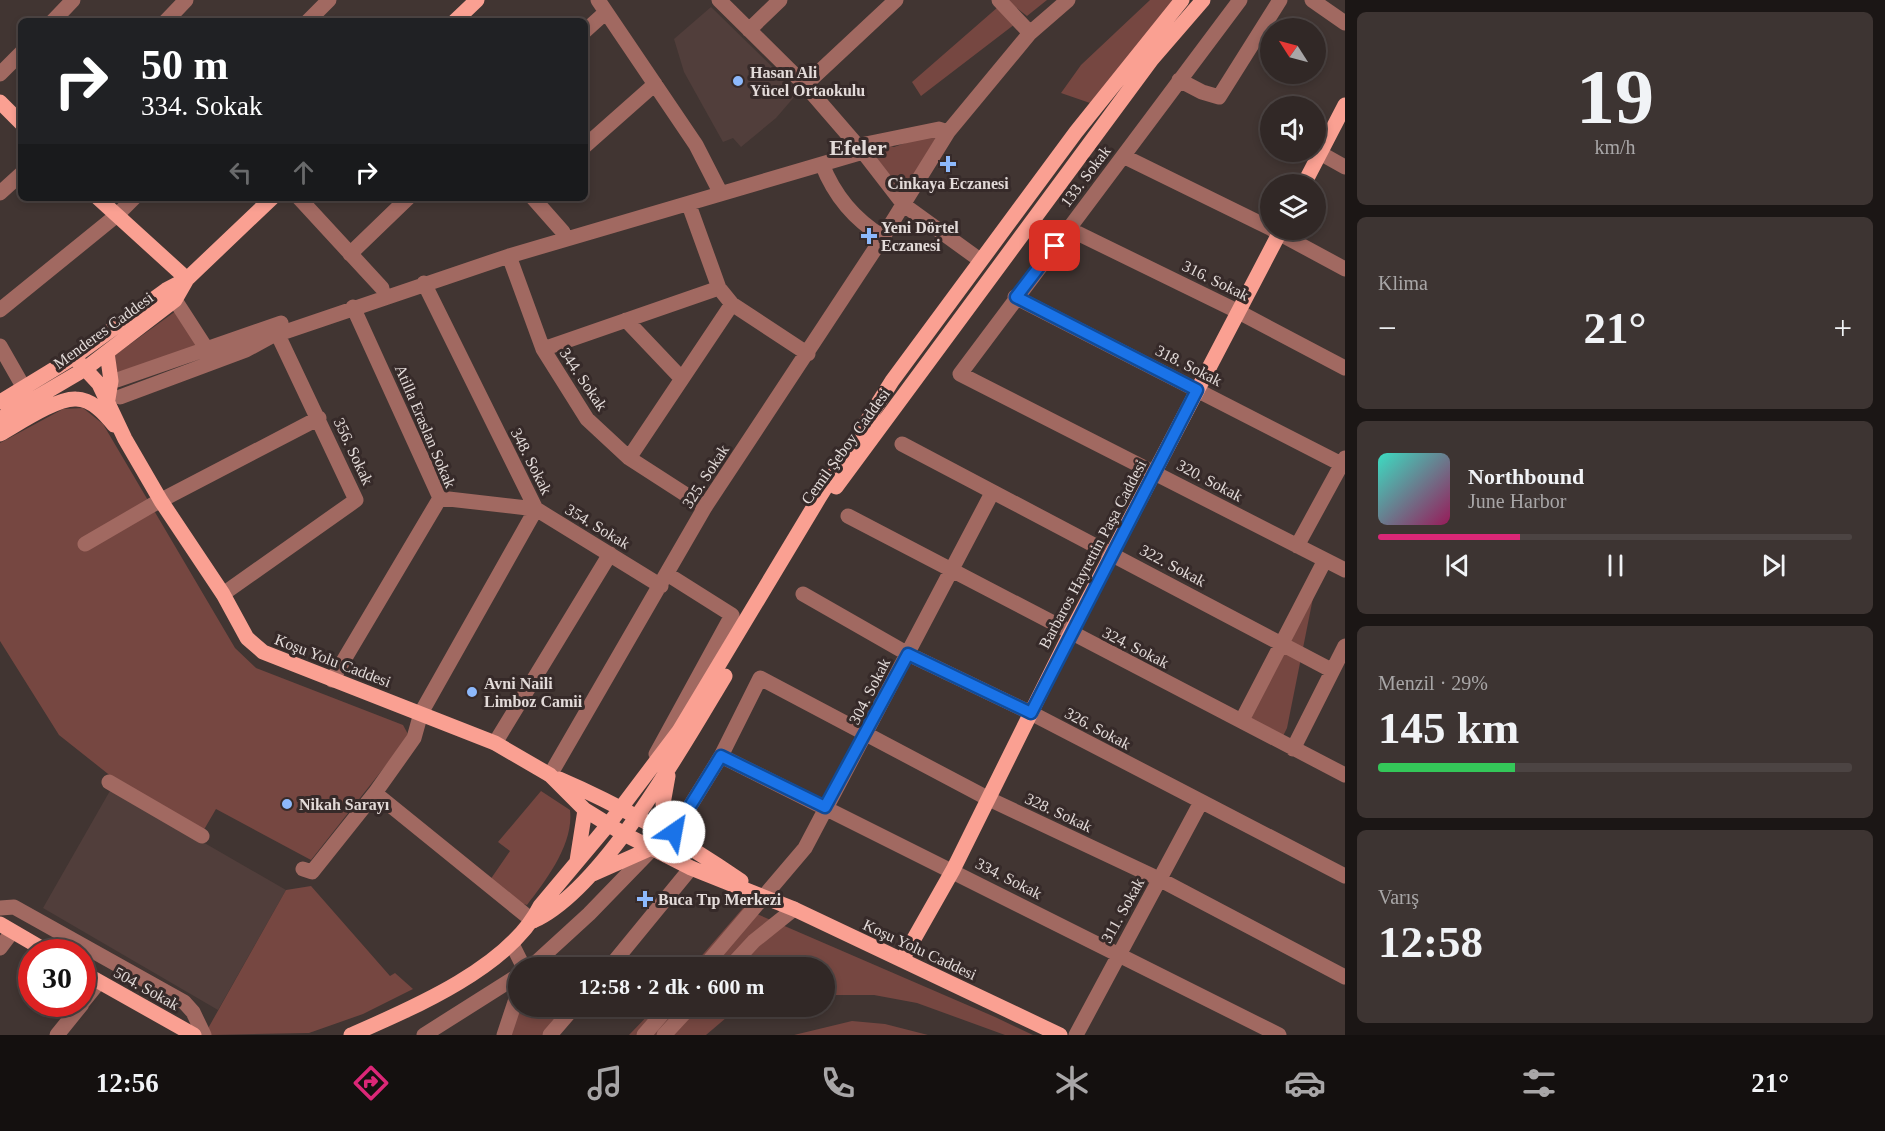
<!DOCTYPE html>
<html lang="tr">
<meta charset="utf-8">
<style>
:root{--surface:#312826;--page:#3d3432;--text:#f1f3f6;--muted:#a8a6a7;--line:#4c4443;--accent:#db2777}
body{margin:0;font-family:Georgia,serif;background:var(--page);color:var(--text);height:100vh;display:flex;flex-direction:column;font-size:22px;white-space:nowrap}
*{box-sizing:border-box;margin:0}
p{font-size:20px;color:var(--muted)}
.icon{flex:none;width:33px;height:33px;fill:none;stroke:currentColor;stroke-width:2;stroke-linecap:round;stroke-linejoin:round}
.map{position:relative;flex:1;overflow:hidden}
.sheet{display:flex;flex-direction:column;gap:12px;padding:12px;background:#1b1615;width:540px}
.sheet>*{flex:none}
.hud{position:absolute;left:18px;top:18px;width:570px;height:183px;border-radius:9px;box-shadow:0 3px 9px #0003,0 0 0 2px var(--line);background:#202124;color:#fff;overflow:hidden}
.needle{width:39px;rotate:306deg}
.fabs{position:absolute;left:1260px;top:18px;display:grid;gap:12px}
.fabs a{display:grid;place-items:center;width:66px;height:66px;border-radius:50%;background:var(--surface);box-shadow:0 3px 9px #0003,0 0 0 2px var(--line);font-size:30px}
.speed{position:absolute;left:18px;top:939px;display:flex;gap:12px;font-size:30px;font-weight:700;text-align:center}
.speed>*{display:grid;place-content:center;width:78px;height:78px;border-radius:50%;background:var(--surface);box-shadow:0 3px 9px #0003,0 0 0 2px var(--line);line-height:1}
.speed .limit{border:9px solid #d22;background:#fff;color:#111}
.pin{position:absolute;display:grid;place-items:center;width:51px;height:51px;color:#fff;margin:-26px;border-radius:12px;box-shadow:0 3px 9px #0006}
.me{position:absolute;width:66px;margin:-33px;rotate:33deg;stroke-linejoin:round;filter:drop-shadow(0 0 4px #0008)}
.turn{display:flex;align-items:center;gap:21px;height:126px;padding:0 24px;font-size:27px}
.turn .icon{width:78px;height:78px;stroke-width:2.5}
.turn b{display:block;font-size:42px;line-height:51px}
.lanes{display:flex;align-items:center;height:57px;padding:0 24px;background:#0003;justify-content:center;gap:30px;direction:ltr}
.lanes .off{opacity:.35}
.big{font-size:45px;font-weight:600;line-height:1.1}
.sheet .tile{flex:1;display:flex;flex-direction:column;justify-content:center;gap:9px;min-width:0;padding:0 21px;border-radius:9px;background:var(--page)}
.sheet .dial{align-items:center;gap:0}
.dial b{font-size:78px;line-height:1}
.song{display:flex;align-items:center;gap:18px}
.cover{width:72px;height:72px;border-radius:9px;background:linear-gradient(135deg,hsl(170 70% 55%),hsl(330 70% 35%))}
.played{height:6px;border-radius:3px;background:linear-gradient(90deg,var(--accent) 30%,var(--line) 30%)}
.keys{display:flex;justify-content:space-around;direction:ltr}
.heat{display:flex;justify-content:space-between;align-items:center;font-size:33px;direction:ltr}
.charge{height:9px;border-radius:4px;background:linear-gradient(90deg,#34c759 29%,var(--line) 0)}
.trip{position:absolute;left:508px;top:957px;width:327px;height:60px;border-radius:30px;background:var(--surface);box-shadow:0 3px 9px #0003,0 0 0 2px var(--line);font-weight:600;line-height:60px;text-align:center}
.tab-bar{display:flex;height:96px;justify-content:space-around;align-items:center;background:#14100f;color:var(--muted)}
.tab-bar .icon{width:42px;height:42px}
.tab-bar .active{color:var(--accent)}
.tab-bar b{font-size:27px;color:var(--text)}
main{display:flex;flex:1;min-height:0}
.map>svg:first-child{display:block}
.built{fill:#513e3b}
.green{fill:#764741}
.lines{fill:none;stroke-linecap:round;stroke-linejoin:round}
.minor{stroke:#a16961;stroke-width:15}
.major{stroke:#faa092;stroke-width:15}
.route-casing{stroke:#114b97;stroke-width:15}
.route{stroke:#1a73e8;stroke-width:10}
.poi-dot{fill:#8db9fc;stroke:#362a29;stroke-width:2}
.labels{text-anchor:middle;stroke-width:6;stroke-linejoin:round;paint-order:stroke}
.poi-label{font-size:16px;font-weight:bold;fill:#e3dbd9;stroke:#362a29;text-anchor:start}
.street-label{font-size:16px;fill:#e3dbd9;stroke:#362a29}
.district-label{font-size:22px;font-weight:bold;fill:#e3dbd9;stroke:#362a29}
</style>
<main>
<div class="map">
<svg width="1345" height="1035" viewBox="0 0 1345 1035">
<rect width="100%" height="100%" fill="#413532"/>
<path class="built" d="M711,7l85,83 -1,6 -19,22 -35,29 -8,-9 -10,4 -39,-70 -10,-33z
M111,789l175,101 -68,120 -175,-102z"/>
<path class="green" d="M1006,0h41l-20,16z
M1150,0h25l-85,103 -29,-10 20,-28z
M998,7l17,17 -94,72 -9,-14z
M928,135l8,3 -31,52 -38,-37 15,-9 12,3z
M180,308l26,40 -89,32 -2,-25z
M83,408l20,16 132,224 21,20 147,57 6,11 -98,124 -95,-51 -14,24 -85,-52 -58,-46 -59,-94v-198l63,-34z
M1321,558l-34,170 -6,12 -37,-19z
M541,791l29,19c4,34 -24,70 -43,95l-7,-2 -30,-23 20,-29 -12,-9z
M311,886l79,90 5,-3 18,16 -50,25 -54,19 -98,2 -5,-3 80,-142z
M743,908l252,109 38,18h-28l-88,-32 -43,-8h-49v-27h-134z
M519,1006l50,1 -25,28h-40z
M656,1007h102l-25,5 -27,23h-77z
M852,1021l33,3 43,11h-134z"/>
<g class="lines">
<path class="minor" d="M598,0l98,145 22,43
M719,0l86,85 58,67
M999,0l31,33
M1240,0l-280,374 385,196
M1312,0l33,23
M53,21l20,-21
M166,21l20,-21
M308,21l21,-21
M749,30l31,-30
M585,31l21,-19
M0,74l21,-21
M1179,80l23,12 17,5 61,-97
M805,85l91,-85
M585,146l70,-62
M851,147l88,-18 9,3
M1320,153l25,14
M1123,156l147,72
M822,164c12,31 33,56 61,73
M0,193l21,-19
M299,198l83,90
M533,198l30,34
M689,205l30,83 13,16 76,50
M1069,229l168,82 108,57
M1273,230l72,39
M350,254l58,-56
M509,256l34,93 44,70 42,39 76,49
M424,283l112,226
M1015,297l330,169
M175,300l31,48
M353,307l87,191
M0,310l117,-95 17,-17
M626,320l56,59
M0,346l24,42
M543,349l176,-61
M117,380l164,-57
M120,397l126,-47 24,-13 239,-81 354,-104 41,53 76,55
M902,444l429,226
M629,458l103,-154
M440,498l96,11 125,77
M848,516l497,259
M85,544l67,-39 167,-87
M1297,546l48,-88
M223,594l133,-94 -78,-165
M803,594l105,60 123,59 314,163
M332,680l108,-182
M1242,720l83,-160
M495,743l115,-189
M1293,749l52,-103
M656,754l76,-139 -65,-41
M721,756l558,279
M550,775l155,-268 178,-270 65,-105 82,-99 38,-33
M109,782l93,54
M674,832l47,-76 39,-78 229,121 170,80 186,98
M303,869l9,3 63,-79
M0,908l14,-1 170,95 9,10 11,23
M533,921l-158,-128 39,-55 7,-25 115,-204
M512,944l12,24
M0,948l12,-16
M530,968l59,-54 65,-67
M609,968l82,-100
M703,968l102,-120 187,-355
M729,968l25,-27 40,-32
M82,1003l17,-21
M57,1035l25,-31
M424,1035l95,-60
M504,1035l15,-45
M550,1035l25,-29
M644,1035l25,-29
M664,1035l27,-29
M1076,1035l125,-233"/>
<path class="major" d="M455,21l22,-21
M0,102l21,21
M1304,184l41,-79
M98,198l89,81
M107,352l4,29 -3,18
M74,357l25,27 26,55 36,62 62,93 24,44 16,14 232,91 55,32 35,35 39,24 67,34 103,41 266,126
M0,402l74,-45 92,-67 21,-11
M0,419l85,-50 90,-69 12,-21 85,-81
M0,434c18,-10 56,-36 76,-35 16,0 29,15 38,26
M836,487l316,-428 51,-59
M668,776l-5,28 14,38
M559,779c63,27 125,63 182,102
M577,861l8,-51
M593,874l61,-27
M533,921c70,-31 152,-179 192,-245
M0,924l48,28
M902,960l51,-90 117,-236 211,-404
M82,972l112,63
M351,1035c60,-26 159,-68 189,-129l68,-81 71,-94 140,-233 73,-117 184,-249 106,-132"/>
</g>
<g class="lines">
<g class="route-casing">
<path id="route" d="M674,832l47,-76 104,51 83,-153 123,59 166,-323 -181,-93 39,-51"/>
</g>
<use href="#route" class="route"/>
</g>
<g class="poi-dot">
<circle cx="738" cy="81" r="6"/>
<path d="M945 155h6v6h6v6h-6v6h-6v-6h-6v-6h6z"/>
<path d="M866 227h6v6h6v6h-6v6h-6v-6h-6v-6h6z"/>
<circle cx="472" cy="692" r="6"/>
<circle cx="287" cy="804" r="6"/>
<path d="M642 890h6v6h6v6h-6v6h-6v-6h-6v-6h6z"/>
</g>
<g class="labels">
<g class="poi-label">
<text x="750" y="78">Hasan Ali<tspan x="750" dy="18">Yücel Ortaokulu</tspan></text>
<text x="948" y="189" text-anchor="middle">Cinkaya Eczanesi</text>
<text x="881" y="233">Yeni Dörtel<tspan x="881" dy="18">Eczanesi</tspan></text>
<text x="484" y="689">Avni Naili<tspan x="484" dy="18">Limboz Camii</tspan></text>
<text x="299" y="810">Nikah Sarayı</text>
<text x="658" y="905">Buca Tıp Merkezi</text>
</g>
<g class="street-label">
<text transform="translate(1085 176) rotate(-53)" y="6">133. Sokak</text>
<text transform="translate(1216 280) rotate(26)" y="6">316. Sokak</text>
<text transform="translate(103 330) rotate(-36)" y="6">Menderes Caddesi</text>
<text transform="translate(1189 365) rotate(27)" y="6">318. Sokak</text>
<text transform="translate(584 379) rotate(56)" y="6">344. Sokak</text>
<text transform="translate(426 426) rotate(67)" y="6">Atilla Eraslan Sokak</text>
<text transform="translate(845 446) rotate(-54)" y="6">Cemil Şeboy Caddesi</text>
<text transform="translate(354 451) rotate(65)" y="6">356. Sokak</text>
<text transform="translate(532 461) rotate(63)" y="6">348. Sokak</text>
<text transform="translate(705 476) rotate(-57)" y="6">325. Sokak</text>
<text transform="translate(1210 480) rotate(28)" y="6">320. Sokak</text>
<text transform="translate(598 526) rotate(31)" y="6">354. Sokak</text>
<text transform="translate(1092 554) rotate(-62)" y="6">Barbaros Hayrettin Paşa Caddesi</text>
<text transform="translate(1173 565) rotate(28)" y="6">322. Sokak</text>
<text transform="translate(1136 647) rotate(27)" y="6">324. Sokak</text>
<text transform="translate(333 660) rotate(21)" y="6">Koşu Yolu Caddesi</text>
<text transform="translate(869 691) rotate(-63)" y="6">304. Sokak</text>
<text transform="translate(1098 728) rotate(28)" y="6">326. Sokak</text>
<text transform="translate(1059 812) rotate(25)" y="6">328. Sokak</text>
<text transform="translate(1009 878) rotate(27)" y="6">334. Sokak</text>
<text transform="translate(1122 910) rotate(-61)" y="6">311. Sokak</text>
<text transform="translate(920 949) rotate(25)" y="6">Koşu Yolu Caddesi</text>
<text transform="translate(147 988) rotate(29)" y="6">504. Sokak</text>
</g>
<g class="district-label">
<text x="858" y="155">Efeler</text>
</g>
</g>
</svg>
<div class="fabs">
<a><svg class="needle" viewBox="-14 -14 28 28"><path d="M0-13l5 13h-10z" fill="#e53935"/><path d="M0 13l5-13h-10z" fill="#a8a6a7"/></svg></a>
<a><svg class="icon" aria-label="sound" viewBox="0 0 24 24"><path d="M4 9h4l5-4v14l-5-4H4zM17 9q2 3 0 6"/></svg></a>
<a><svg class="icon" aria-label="layers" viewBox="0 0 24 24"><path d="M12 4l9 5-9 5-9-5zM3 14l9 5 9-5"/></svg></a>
</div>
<div class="speed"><div class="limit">30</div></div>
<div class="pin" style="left:1055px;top:246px;background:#d93025"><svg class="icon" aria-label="arrive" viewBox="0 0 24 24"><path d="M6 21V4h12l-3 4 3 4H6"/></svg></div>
<svg class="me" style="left:674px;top:832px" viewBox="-20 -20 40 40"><circle r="19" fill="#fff"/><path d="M0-13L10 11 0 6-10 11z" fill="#1a73e8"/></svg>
<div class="trip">12:58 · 2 dk · 600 m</div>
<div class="hud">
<div class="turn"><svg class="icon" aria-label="right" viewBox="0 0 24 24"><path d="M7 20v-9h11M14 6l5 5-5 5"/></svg><div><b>50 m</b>334. Sokak</div></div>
<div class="lanes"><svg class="icon off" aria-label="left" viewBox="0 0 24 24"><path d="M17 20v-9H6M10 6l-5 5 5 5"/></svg><svg class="icon off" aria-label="ahead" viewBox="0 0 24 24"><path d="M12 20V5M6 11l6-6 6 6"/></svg><svg class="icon" aria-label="right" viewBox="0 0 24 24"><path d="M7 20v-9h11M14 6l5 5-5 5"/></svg></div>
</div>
</div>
<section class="sheet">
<div class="tile dial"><b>19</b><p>km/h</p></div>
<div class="tile"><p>Klima</p>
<div class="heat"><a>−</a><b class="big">21°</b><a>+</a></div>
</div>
<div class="tile">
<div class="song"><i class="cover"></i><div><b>Northbound</b><p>June Harbor</p></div></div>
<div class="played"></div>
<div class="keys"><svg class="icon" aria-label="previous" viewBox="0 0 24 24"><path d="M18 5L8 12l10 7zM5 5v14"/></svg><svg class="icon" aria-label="pause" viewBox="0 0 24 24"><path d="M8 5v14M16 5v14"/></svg><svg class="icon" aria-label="next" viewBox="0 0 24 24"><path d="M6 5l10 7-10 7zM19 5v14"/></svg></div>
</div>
<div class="tile"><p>Menzil · 29%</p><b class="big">145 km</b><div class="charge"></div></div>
<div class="tile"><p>Varış</p><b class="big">12:58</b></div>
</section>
</main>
<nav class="tab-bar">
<b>12:56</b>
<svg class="icon active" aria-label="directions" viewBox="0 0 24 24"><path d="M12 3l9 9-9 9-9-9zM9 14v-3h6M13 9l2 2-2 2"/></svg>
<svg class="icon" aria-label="music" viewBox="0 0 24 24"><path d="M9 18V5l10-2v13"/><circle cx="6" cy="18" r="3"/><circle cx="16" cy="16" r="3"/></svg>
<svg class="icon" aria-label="phone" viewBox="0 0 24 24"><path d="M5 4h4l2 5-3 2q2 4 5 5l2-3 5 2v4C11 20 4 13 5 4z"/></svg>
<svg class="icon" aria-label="climate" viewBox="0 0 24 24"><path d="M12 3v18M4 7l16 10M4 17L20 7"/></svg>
<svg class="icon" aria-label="car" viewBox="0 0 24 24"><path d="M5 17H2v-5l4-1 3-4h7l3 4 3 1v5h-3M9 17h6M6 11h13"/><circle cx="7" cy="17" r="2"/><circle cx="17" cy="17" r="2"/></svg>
<svg class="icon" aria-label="filters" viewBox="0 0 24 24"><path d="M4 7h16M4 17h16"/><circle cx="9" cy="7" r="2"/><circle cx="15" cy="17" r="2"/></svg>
<b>21°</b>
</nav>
